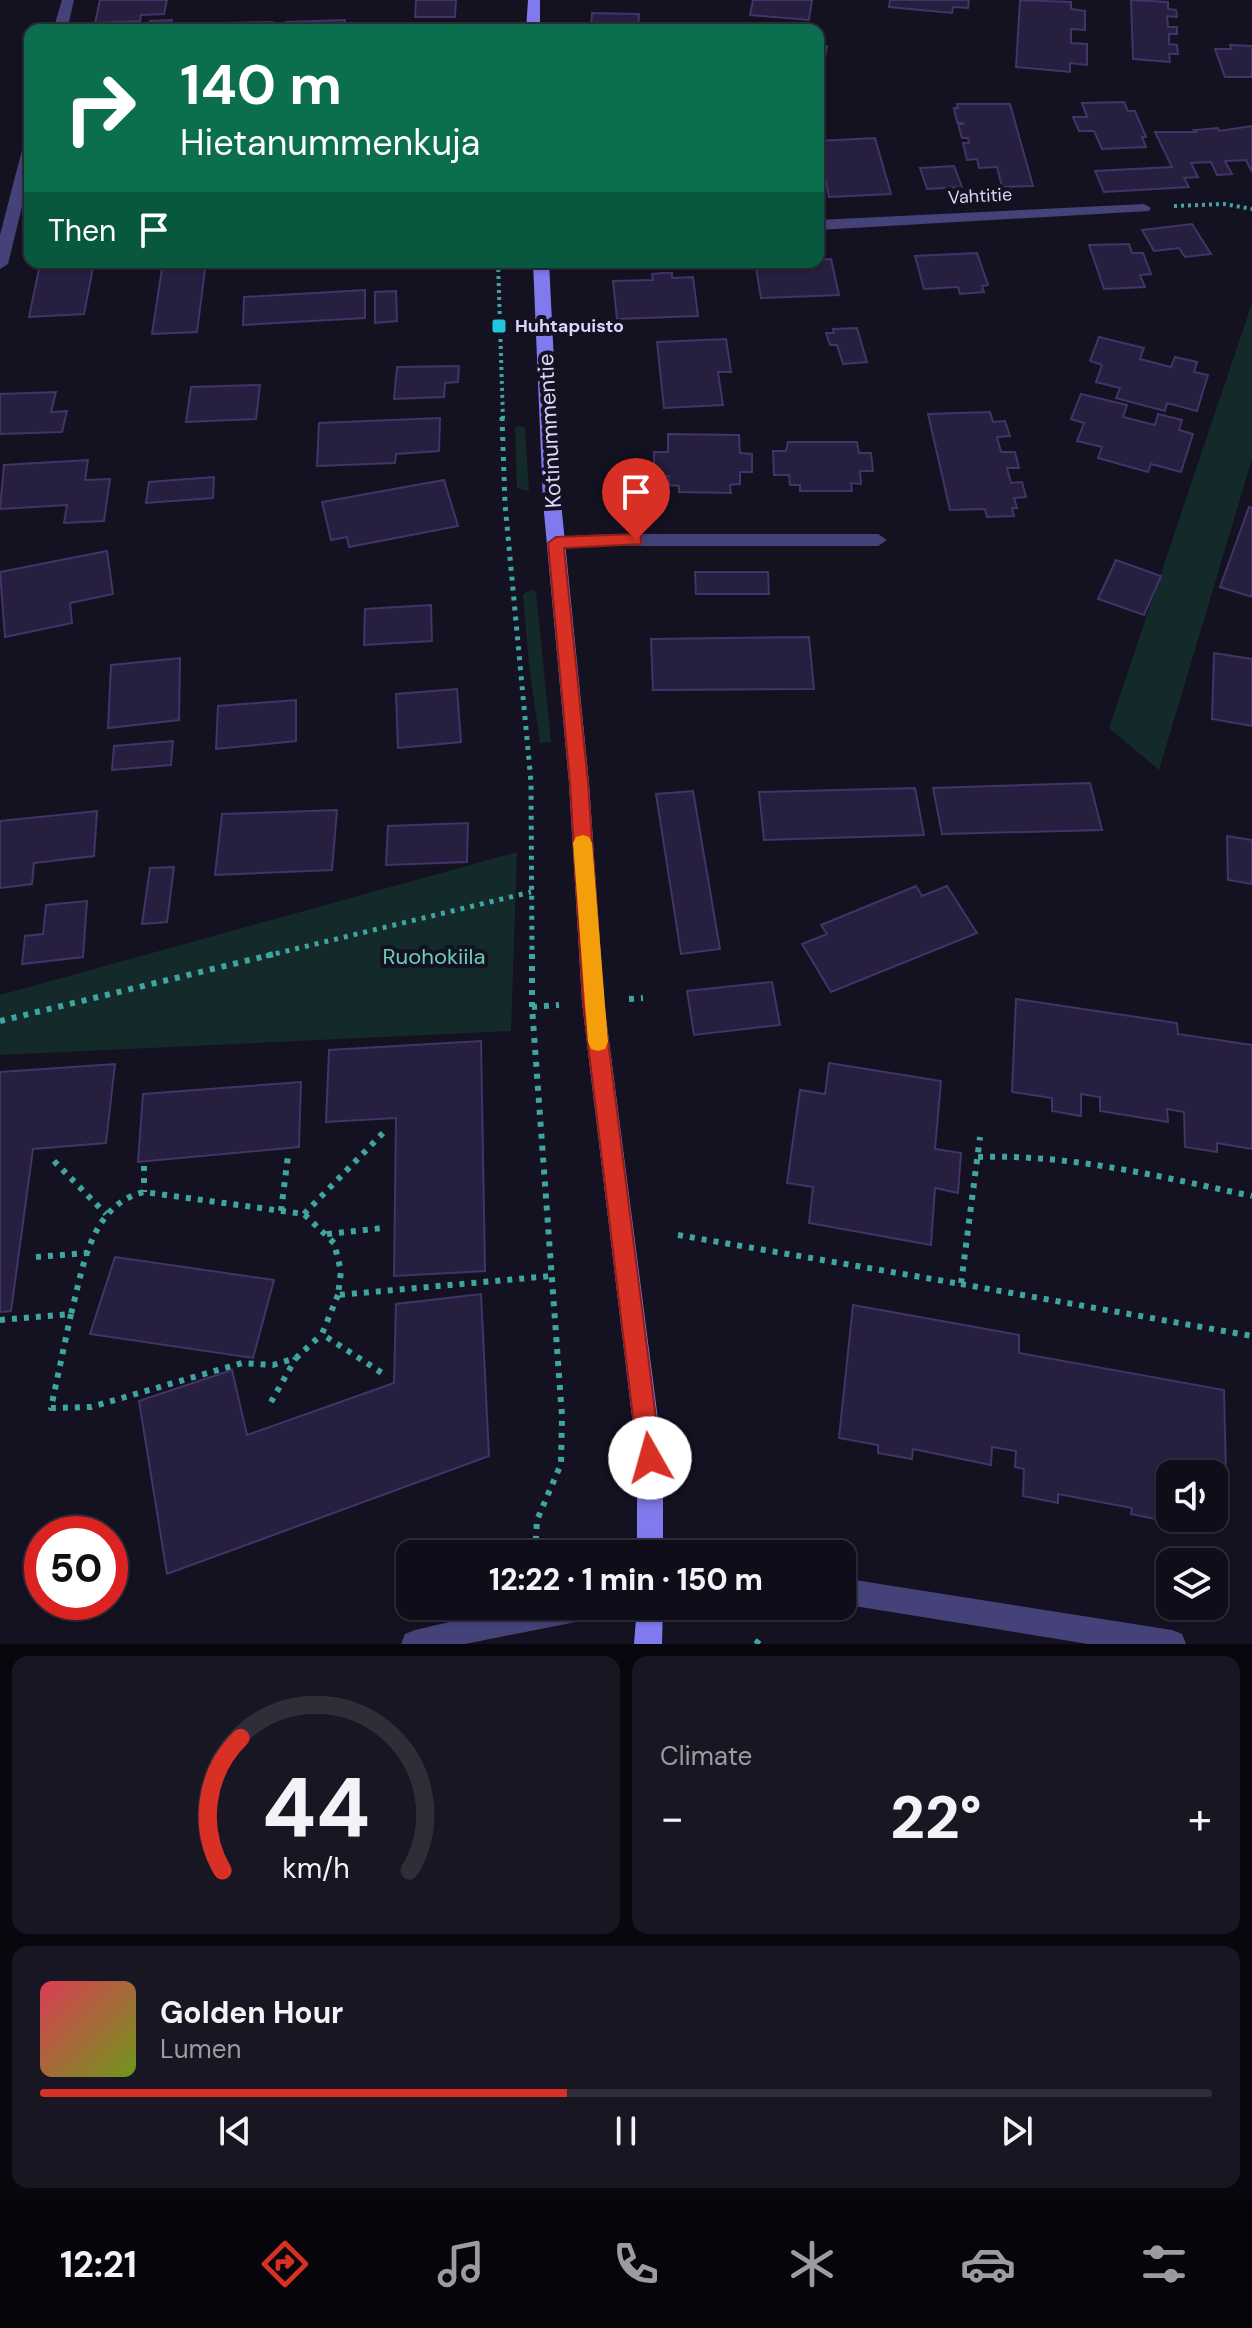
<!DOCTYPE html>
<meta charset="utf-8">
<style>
:root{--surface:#0f0d19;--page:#181622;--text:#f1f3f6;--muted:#9b9ca2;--line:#2f2d38;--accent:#d93025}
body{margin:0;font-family:"DM Sans",sans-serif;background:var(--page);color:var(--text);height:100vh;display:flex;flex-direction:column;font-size:30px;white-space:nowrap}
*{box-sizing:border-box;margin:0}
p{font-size:26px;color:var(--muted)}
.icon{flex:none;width:44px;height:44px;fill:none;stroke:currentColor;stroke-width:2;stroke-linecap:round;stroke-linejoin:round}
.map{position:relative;height:1644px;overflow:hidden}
.side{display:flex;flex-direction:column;gap:12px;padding:12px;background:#08070e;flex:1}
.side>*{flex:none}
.hud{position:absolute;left:24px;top:24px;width:800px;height:244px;border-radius:16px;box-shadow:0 2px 6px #0004,0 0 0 2px var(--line);background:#0b6e4f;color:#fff;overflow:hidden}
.fabs{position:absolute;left:1156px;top:1460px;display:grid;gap:16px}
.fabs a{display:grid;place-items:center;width:72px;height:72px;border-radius:16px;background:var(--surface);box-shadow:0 2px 6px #0004,0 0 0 2px var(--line);font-size:40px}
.speed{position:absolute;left:24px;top:1516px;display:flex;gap:16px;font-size:40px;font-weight:700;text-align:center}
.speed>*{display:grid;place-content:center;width:104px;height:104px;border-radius:50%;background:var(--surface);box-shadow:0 2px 6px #0004,0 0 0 2px var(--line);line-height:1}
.speed .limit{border:12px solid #d22;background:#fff;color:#111}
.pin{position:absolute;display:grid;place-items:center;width:68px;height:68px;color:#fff;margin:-82px -34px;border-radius:50% 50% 50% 0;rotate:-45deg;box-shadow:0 0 8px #0007}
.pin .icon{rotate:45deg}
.me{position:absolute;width:88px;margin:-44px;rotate:353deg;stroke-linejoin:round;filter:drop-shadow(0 0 6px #0008)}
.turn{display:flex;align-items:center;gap:28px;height:168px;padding:0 24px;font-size:36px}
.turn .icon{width:104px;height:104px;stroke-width:2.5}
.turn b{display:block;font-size:56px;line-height:68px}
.then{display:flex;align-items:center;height:76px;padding:0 24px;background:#0003;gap:16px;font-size:30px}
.big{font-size:60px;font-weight:800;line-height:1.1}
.side .tile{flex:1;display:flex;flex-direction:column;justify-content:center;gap:12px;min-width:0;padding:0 28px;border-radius:16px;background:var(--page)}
.side .dial{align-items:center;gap:0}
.dial svg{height:208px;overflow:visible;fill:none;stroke:var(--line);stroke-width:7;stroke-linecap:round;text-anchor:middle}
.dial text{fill:var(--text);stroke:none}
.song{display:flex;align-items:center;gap:24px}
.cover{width:96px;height:96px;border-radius:12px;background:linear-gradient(135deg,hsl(350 70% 55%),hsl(80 70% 35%))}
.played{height:8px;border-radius:4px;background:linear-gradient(90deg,var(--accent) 45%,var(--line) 45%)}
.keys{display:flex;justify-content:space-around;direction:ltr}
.heat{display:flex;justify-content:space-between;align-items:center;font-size:44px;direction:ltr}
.side .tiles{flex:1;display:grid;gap:12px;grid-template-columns:1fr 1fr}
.tile:last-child{grid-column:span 2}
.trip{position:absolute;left:396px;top:1540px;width:460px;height:80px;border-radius:16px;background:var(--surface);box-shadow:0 2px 6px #0004,0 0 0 2px var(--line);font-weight:800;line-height:80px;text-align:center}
.dock{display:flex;height:128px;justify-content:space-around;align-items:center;background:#06050a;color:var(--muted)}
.dock .icon{width:56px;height:56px}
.dock .active{color:var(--accent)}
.dock b{font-size:36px;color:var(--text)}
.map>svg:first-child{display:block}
.green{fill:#142a2a}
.building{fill:#261f3f;stroke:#403468;stroke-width:2}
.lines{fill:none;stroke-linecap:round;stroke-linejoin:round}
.path-far2{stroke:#3fa5a1;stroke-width:4;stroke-dasharray:3 4;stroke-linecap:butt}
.path-far1{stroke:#3fa5a1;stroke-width:5;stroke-dasharray:4 6;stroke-linecap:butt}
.path{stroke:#3fa5a1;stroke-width:6;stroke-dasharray:5 7;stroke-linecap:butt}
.minor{fill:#45427a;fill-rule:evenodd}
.secondary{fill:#7f7aed;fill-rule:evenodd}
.route{fill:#d93025;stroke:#8d1f18;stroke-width:2}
.slow{fill:#f59e0b}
.poi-dot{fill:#1fc6dd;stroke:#141121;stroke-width:3}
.labels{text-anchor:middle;stroke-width:8;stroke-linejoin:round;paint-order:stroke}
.far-street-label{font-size:18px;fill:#dbd6f9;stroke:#141121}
.far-poi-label{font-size:18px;font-weight:bold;fill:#dbd6f9;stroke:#141121;text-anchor:start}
.street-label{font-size:22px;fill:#dbd6f9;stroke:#141121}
.park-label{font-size:22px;fill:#6ccfb9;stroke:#141121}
</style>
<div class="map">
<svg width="1252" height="1644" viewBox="0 0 1252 1644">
<rect width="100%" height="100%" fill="#141121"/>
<path class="green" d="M1252,303v156l-93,311 -50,-42z
M518,426l7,2 4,63 -12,-3 -2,-61z
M531,590l5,2 15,150 -11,1 -11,-78 -6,-71z
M517,852l-6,179 -511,24v-60z"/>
<path class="building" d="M100,0h67l-3,14 -23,1 -1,6 -45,2z
M416,0h40l-1,17h-40z
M753,0h59l-3,20 -59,-5z
M890,0h79l-1,8 -15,-1 -1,6 -63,-6z
M1020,0l51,2v7l14,2v19l-14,-1v14l16,1v21l-17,-2v9l-54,-5z
M1131,0l37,2v7l8,1 1,7 -10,-1 1,11h9v7h-8v10l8,1 1,9h-9l1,8 -37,-3z
M592,13l47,1 -1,15 -47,1z
M172,20l-2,10h-33l1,-4h11l1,-5z
M345,20l-1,10h-58v-8z
M272,22l-2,8h-46l2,-7z
M1230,45l22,1v31h-27l-10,-28h16z
M818,46h9l-5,28 -4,-1z
M1124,102l4,9h7l11,26h-4l4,10 -44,2 -8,-18h-15l-6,-14h14l-5,-14z
M957,104h53l23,82 -31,1 -5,-20 -18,1 -2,-9 -10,1 -4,-17h6l-1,-5h-6l-4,-14h6l-7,-2 -3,-14h4z
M1252,126v46l-6,-12 -21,1 7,13 -15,1 -6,-13 -20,1 7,14 -14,1 5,9 -85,5 -9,-21 77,-4 -17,-35h41l-2,-2 24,-2 1,3z
M875,138l16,56 -62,3 -11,-56z
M954,166l8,21 -35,2 -7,-21z
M1192,224l19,30 -26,3 -6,-9 -25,3 -12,-21z
M1129,244l3,9h11l8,21 -11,1 5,12 -41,2 -15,-44z
M977,253l11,32 -6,1 2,6 -24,2 -2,-7 -34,2 -9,-33z
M831,259l8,36 -78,3 -6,-36z
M163,262h43l-9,70 -45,2z
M93,268l-9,46 -55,3 10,-48z
M662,273h10v5l21,-1 5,39 -81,3 -4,-38 40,-1 -1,-6z
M365,290v28l-122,7 1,-28z
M396,291l1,30 -22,2v-31z
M857,328l10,34 -24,2 -6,-19h-7l-4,-12h8l-1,-4z
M1099,337l45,11 -4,11 31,8 4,-10 22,5 -3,10 14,3 -11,36 -30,-8 -2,8 -49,-13 4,-10 -24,-6 6,-17 -12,-4z
M726,339l5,33h-13l5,33 -59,3 -7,-66z
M459,366l-1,16 -13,1 -1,14 -50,2 3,-32z
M260,385l-4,34 -70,3 5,-35z
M56,392l-5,20 16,-1 -5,21 -62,2v-40z
M1081,394l46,11 -4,12 32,8 3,-11 24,6 -3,10 14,4 -12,38 -30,-8 -3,8 -50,-14 4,-11 -25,-6 7,-18 -13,-4z
M990,412l3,10 12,-1 5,15 -13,1 4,15h14l4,16h-12l4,15 11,-1 4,15 -12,1 3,10h-5l2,8 -27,1 -2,-8 -35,1 -22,-96z
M440,418l-1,33 -43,3 -1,9 -78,3 2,-43z
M668,434l71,1 1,18 12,1v18h-12v12l-10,1 1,8 -52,-1v-6l-10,-1v-9h-15v-24h14z
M788,442h69l2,11h12l2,18h-13l1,13 -10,-1 1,8h-52v-6h-10l-1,-10h-15l-1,-24h13z
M88,460l-3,20 25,-1 -6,42 -40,2 3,-18 -67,4 4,-44z
M214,477l-1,21 -67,5 3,-21z
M444,480l14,46 -109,21 -2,-10 -16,3 -9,-38z
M614,487h22v29l-22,1z
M1249,507l3,1v89l-32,-10z
M107,551l6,43 -43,9 2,20 -67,14 -5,-65z
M1116,560l45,16 -17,39 -46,-16z
M695,572h73l1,22h-73z
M431,605l1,36 -68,4 1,-36z
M809,637l5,52 -161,1 -2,-51z
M1214,653l38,6v67l-40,-7z
M180,658l-1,62 -71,8 3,-63z
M457,689l4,53 -63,6 -2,-54z
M296,700v41l-80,8 2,-43z
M173,741l-2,24 -59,5 2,-24z
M1090,783l12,47 -160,4 -9,-46z
M915,788l9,47 -160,5 -5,-48z
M693,791l27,158 -39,5 -25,-160z
M337,810l-5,60 -117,5 7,-61z
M97,811l-3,45 -60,7 -2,21 -32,4v-67z
M468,823l-1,39 -81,3 2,-39z
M1227,836l25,4v44l-24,-4z
M174,867l-7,55 -25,2 8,-56z
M916,886l6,10 25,-10 30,47 -146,59 -29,-48 25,-10 -6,-9z
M87,901l-4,56 -61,7 3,-28 18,-2 3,-29z
M772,982l8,43 -86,10 -7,-44z
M1016,999l161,24 1,11 74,11v104l-35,-6v9l-32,-5 -1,-35 -17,-3 1,13 -68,-11v-14l-19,-3v22l-29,-5v-13l-40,-6z
M481,1041l4,230 -91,5 2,-158 -70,4 3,-72z
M829,1063l112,18 -6,68 26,4 -3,40 -23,-5 -4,57 -122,-22 4,-36 -26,-4 13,-93 25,4z
M115,1064l-9,79 -73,6 -22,162 -11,1v-240z
M301,1082l-2,65 -161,15 5,-68z
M115,1257l159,23 -21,78 -163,-24z
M481,1294l8,162 -322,118 -28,-173 93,-31 15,65 147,-52 2,-79z
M853,1305l166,30v18l205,37 3,128 -13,-3v-41h-44v48l-39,-8 1,-6 -74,-14v9l-35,-7 1,-27 -9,-2 1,-16 -24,-4 -1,18 -78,-16 -1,10 -34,-6v-8l-39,-7z"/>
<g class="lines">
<path class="path-far2" d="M1174,206l50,-2 28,5
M498,262l5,157"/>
<path class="path-far1" d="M502,417l3,87 26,278 1,174
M266,956l265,-64"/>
<path class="path" d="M532,954v53l30,409 -1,48 -24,56 -2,34
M629,999l14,-1
M532,1007l27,-2
M0,1021l274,-67
M978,1157c94,-3 183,20 274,39
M54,1161l52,53
M144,1166v26
M281,1211l7,-55
M304,1214l79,-81
M327,1234l56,-6
M678,1235l283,49 19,-147
M36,1257l52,-4
M961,1284l291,52
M338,1295l-16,39 60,39
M71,1314l-20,94 40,-1 151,-44 31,2 23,-7 26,-24
M0,1320l71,-6c12,-46 19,-109 73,-122l160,22 30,29 7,28 -3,24 213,-19
M271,1402l25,-44
M756,1644l3,-4"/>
<path class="minor" d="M62,0h12l-7,30h-14z
M30,142v32l-22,90 -8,5v-34l23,-89z
M1144,204l7,4 -2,3 -331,19v-10z
M605,534h273l9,6 -9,6h-273l-49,3 -9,-6 9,-6z
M842,1578l330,52 10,4 4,10h-98l-246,-40z
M518,1606h86l-4,9 -9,4 -126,25h-64l4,-10 10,-4z"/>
<path class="secondary" d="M528,0h12v30h-14z
M533,262h16l12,240 28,281 15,219 59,456v96h-26v-96l-55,-456 -13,-219 -26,-281z
M637,1606h26l-1,38h-28z"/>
</g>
<path class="route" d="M636,534l5,2v8l-77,4 24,235 15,219 58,456 -3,8 -8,3 -9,-3 -3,-8 -55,-456 -13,-219 -22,-240 8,-6z"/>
<path class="slow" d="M583,835l6,2 3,6 16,199 -3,7 -7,2 -7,-2 -3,-7 -15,-199 3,-6z"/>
<rect class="poi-dot" x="491" y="318" width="16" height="16" rx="4"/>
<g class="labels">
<g class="far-street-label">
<text transform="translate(980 196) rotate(-3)" y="6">Vahtitie</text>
</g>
<g class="far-poi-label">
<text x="515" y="332">Huhtapuisto</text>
</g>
<g class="street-label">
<text transform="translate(549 431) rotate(-93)" y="8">Kotinummentie</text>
</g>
<g class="park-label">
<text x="434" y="964">Ruohokiila</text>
</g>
</g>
</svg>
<div class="fabs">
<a><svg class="icon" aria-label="sound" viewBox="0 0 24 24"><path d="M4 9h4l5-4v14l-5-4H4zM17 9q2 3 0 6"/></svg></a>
<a><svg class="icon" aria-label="layers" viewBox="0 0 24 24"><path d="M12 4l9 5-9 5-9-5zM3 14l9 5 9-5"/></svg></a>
</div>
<div class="speed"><div class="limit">50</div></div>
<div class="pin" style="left:636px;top:540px;background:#d93025"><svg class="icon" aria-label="arrive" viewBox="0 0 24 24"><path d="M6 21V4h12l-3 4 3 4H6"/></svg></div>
<svg class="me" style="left:650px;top:1458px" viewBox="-20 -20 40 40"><circle r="19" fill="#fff"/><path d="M0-13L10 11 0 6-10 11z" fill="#d93025"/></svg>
<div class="trip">12:22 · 1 min · 150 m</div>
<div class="hud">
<div class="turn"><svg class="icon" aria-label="right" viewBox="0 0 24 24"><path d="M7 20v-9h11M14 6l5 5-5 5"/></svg><div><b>140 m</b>Hietanummenkuja</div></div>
<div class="then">Then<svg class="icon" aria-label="arrive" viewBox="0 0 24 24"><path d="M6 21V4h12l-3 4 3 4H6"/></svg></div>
</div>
</div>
<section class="side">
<div class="tiles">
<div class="tile dial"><svg viewBox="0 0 100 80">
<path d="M14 69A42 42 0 1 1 86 69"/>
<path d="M14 69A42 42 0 0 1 21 18" stroke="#d93025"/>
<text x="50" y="56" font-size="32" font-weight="700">44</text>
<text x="50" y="72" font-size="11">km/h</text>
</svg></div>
<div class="tile"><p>Climate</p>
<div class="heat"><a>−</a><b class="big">22°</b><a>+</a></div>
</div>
<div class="tile">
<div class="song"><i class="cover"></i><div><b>Golden Hour</b><p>Lumen</p></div></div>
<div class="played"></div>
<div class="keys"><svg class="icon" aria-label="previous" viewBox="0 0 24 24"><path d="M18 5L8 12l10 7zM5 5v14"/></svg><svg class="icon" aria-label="pause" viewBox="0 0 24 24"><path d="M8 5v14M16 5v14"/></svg><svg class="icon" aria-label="next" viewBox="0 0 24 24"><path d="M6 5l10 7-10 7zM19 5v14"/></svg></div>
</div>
</div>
</section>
<nav class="dock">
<b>12:21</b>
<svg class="icon active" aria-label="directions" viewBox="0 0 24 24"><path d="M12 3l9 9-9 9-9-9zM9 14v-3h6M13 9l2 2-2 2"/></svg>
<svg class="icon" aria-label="music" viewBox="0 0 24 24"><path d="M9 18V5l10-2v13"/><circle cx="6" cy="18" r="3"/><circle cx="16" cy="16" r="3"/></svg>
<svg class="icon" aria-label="phone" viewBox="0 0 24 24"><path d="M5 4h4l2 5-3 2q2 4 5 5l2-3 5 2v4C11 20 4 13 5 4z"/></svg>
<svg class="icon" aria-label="climate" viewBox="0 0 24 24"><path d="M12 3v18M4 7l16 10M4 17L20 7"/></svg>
<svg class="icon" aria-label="car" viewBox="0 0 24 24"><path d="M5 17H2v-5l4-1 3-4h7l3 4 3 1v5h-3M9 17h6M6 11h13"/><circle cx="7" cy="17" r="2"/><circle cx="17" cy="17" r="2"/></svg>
<svg class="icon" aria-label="filters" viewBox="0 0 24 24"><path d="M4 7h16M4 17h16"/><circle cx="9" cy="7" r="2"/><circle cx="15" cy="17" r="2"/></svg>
</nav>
